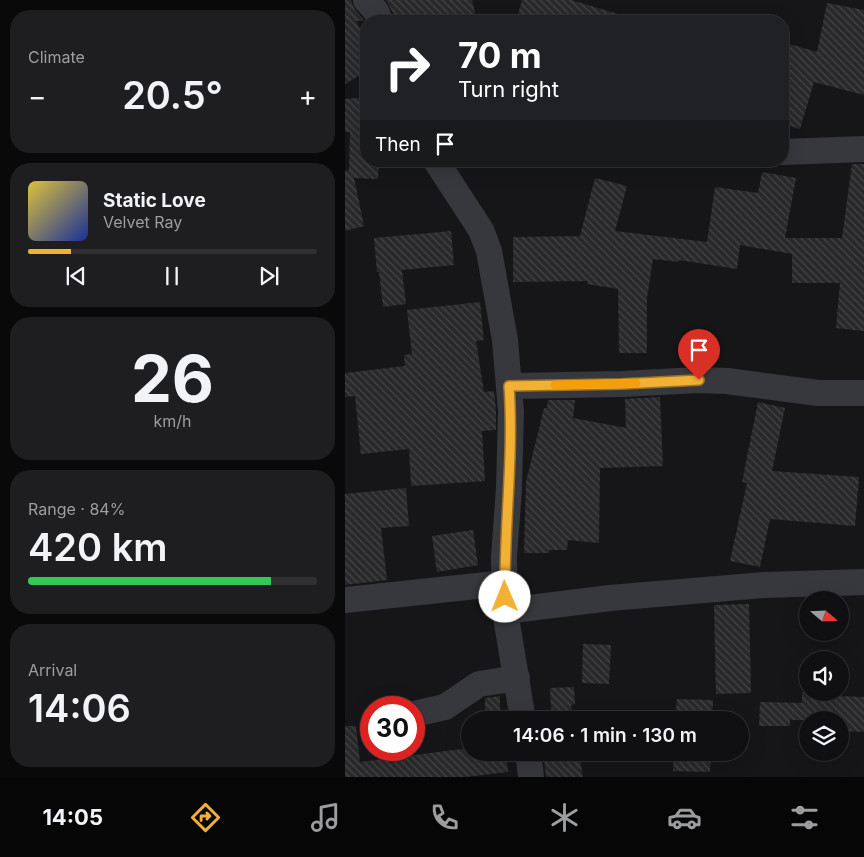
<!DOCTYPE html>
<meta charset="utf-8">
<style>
:root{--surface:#101012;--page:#1e1e20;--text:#f1f3f6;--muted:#9c9d9f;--line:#303032;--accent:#f2b134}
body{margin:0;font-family:Inter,sans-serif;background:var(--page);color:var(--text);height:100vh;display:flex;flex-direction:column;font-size:19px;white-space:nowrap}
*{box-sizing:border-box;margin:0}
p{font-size:16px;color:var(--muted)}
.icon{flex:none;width:28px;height:28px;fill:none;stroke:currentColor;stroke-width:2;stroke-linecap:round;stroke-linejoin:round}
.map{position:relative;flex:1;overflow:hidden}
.side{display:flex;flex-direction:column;gap:10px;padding:10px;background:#09090a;width:345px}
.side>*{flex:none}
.guide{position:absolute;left:15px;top:15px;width:429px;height:152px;border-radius:20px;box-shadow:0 5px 20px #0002,0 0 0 1px var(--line);background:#202124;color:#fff;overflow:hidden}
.needle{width:32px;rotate:109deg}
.buttons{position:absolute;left:454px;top:591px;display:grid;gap:10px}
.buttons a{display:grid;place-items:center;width:50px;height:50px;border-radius:50%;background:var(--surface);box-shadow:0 5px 20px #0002,0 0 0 1px var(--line);font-size:25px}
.speed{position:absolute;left:15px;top:696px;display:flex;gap:10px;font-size:25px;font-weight:700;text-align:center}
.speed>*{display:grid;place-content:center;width:65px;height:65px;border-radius:50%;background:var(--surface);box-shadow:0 5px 20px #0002,0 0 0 1px var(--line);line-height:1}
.speed .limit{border:8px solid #d22;background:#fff;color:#111}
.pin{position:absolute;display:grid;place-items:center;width:42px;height:42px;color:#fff;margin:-51px -21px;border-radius:50% 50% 50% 0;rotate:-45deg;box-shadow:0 0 5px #0007}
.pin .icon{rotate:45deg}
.me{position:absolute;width:55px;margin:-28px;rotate:359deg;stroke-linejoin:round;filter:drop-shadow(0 0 4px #0008)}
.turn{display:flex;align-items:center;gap:18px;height:105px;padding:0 15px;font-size:22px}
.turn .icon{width:65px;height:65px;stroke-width:2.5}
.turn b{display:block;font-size:35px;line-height:42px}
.then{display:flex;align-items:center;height:48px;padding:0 15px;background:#0003;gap:10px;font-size:19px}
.big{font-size:38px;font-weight:600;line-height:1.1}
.side .widget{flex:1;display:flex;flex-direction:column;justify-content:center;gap:8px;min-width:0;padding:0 18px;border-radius:20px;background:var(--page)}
.side .dial{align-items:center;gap:0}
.dial b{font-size:65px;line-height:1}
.song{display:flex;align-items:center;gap:15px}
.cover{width:60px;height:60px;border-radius:8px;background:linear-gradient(135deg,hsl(50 70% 55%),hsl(230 70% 35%))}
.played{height:5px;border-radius:2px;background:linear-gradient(90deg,var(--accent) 15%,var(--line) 15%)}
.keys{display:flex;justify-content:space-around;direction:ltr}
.heat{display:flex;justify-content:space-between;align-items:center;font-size:28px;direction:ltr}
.charge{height:8px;border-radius:4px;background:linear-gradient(90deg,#34c759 84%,var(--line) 0)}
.trip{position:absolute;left:116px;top:711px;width:288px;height:50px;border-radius:25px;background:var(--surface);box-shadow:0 5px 20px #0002,0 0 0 1px var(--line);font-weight:600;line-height:50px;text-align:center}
.dock{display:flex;height:80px;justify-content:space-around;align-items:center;background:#060607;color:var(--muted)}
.dock .icon{width:35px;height:35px}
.dock .current{color:var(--accent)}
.dock b{font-size:22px;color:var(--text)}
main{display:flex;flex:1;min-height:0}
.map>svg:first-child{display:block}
.building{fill:url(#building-back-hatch)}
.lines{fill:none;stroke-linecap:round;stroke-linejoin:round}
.minor{stroke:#37383d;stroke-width:26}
.route-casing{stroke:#9d7322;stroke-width:12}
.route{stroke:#f2b134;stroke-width:9}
.slow{stroke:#f59e0b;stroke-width:9}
</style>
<main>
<section class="side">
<div class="widget"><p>Climate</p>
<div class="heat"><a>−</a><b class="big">20.5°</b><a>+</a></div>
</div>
<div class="widget">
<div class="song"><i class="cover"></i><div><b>Static Love</b><p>Velvet Ray</p></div></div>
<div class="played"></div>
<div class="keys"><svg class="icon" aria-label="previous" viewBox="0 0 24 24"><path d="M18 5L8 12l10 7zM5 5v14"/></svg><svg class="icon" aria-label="pause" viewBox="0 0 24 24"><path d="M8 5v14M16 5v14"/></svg><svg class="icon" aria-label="next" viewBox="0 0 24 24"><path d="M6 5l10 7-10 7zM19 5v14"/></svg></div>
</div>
<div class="widget dial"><b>26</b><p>km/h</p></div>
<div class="widget"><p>Range · 84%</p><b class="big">420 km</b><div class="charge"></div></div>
<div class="widget"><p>Arrival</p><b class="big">14:06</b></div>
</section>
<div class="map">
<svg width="519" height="777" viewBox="0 0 519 777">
<defs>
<pattern id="building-back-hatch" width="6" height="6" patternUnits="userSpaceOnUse" patternTransform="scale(1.25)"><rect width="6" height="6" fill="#29292c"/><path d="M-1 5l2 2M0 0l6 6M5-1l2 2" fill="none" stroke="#454548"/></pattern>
</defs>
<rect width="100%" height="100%" fill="#161618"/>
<path class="building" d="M0,0h6l4,10 8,9 1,2h-8l10,20v31l-21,12z
M41,0h86l5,21h-82l-1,-6z
M177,0h49l57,17v4h-112z
M482,3l37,7v85l-50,-13 -14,47 -17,-5v-82l34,10z
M21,97v64h13l-1,18 -24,-1 10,48 -19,5v-60l4,-1 1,-38h-5v-33z
M507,164h12v167l-28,-3 4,-45h-48v-29l-52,-9 -3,24 -58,-9v2l-26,-3 -6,39v55h-28l-1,-64 -31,-5 1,-3 -75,1v-45l67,-1 15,-58 32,8 -12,45 92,11 8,-55 43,6 4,-21 34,6 -11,60h57z
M106,231l3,34 -52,5 4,34 -23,3 -4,-35h-2l-3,-34z
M135,302l4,38 -8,1 8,51 10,-1 2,20v19l-14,1 3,50 -74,5 -2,-37 -48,5 -6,-58 -10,1v-24l60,-7 -1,-11 8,-1 -5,-44z
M315,397l3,69 -63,2 -1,75 -31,-3 -1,10h-18v3h-25l2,-71 18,-74h3l1,-8h27l-2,18 53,10 -1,-29z
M413,402l27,6 -13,63 87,6 -4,49 -85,-7 -10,48 -30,-6 17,-78 -5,-1z
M61,488l3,38 -28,2 6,52 -42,5v-91z
M128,530l5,35 -41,7 -5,-36z
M404,604l2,89 -35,1 -2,-89z
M238,644l28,1 -2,39 -27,-1z
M229,687l1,17 -4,1 2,15h-21l-2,-32z
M457,692h39v4l23,1v35l-22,-1v-11h-52v6h-31l1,-24 42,1z
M155,696v24h-15v-22z
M332,699l36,1 -1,20h-37z
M0,726h11l4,36 110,-14v4h36l2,20 -42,5h-121z
M198,752h36l4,25h-37z
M329,752h37l-1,20 -37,-1z"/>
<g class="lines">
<path class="minor" d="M21,0l10,11 4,10
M438,152l81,-3
M91,161l45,69 8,21 16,89 6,71 -2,77 -5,69 1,54 18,109
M164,386l113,-2 77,-4 28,1 91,12h46
M0,600l160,-17
M160,611l105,-13 154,-13 100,-3
M69,714l31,-7 34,-23 38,-6
M183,752l3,25"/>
</g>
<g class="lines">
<g class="route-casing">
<path id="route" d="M160,597c-1,-71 9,-141 4,-211l113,-2 77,-4"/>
</g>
<use href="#route" class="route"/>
<path class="slow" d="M210,385l81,-2"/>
</g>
</svg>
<div class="buttons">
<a><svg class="needle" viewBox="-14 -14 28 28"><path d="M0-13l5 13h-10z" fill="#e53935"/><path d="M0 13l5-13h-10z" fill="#9c9d9f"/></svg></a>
<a><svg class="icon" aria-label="sound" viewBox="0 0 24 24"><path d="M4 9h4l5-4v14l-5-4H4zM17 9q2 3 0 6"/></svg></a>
<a><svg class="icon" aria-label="layers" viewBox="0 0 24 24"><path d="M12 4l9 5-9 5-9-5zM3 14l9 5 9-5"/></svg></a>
</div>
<div class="speed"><div class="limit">30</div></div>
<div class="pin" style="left:354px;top:380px;background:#d93025"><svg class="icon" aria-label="arrive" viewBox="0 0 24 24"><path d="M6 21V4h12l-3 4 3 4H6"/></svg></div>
<svg class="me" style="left:160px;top:597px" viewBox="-20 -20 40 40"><circle r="19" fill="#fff"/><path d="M0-13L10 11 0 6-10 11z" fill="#f2b134"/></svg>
<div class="trip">14:06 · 1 min · 130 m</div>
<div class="guide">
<div class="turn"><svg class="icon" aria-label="right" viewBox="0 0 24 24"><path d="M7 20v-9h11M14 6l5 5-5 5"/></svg><div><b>70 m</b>Turn right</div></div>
<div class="then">Then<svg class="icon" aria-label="arrive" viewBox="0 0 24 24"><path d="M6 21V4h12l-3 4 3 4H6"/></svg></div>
</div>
</div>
</main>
<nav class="dock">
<b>14:05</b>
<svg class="icon current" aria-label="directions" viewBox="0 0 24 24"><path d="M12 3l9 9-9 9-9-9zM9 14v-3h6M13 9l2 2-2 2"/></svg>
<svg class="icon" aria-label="music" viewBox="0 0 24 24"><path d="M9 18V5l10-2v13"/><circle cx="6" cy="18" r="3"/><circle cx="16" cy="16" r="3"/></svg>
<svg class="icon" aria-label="phone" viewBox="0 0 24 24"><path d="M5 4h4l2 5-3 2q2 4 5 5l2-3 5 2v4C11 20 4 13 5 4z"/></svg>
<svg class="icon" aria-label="climate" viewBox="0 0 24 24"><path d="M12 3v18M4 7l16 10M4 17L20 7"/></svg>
<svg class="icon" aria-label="car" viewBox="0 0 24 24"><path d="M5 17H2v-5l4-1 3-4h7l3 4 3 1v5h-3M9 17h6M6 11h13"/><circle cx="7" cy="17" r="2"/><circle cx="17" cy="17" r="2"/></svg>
<svg class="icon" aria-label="filters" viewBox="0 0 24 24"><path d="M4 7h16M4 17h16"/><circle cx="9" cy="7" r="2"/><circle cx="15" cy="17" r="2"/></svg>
</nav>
